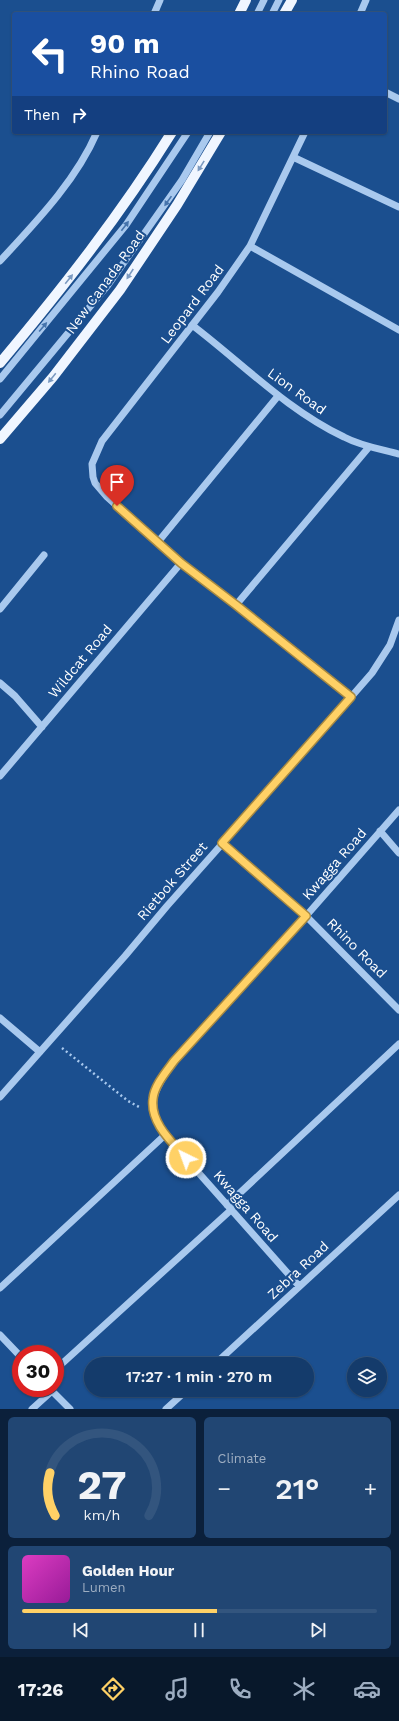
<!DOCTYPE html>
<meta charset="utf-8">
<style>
:root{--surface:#143b6b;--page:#214673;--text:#f1f3f6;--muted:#9dadc1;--line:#33557e;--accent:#ffd166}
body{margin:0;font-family:"Work Sans",sans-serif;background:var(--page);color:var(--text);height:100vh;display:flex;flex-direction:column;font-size:15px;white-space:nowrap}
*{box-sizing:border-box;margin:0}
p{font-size:13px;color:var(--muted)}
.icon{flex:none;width:22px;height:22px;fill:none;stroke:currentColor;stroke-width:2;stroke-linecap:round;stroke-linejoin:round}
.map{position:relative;height:1409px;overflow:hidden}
.side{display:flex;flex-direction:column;gap:8px;padding:8px;background:#0b203b;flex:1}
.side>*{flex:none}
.top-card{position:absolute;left:12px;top:12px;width:375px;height:122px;border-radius:4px;box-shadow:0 1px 3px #0004,0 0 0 1px var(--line);background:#1a4fa0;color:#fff;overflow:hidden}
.fabs{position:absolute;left:347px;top:1357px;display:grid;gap:8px}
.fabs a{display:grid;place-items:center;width:40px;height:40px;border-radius:50%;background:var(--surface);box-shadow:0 1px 3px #0004,0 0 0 1px var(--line);font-size:20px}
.speed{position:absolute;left:12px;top:1345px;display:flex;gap:8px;font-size:20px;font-weight:700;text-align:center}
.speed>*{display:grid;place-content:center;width:52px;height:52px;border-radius:50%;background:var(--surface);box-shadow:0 1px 3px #0004,0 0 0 1px var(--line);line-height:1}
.speed .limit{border:6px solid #d22;background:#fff;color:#111}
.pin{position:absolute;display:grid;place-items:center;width:34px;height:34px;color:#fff;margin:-41px -17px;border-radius:50% 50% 50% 0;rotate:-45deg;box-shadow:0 0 4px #0007}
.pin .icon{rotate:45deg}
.me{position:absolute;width:44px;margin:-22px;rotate:318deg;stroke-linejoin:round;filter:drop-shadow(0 0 3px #0008)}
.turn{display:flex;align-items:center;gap:14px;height:84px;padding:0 12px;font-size:18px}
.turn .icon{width:52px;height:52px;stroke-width:2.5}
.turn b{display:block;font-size:28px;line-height:34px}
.then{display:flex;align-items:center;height:38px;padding:0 12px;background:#0003;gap:8px;font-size:15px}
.big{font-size:30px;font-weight:600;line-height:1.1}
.side .tile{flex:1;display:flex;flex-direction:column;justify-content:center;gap:6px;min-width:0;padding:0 14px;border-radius:6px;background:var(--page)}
.side .dial{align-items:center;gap:0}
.dial svg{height:104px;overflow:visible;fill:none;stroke:var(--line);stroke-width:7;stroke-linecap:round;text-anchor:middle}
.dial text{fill:var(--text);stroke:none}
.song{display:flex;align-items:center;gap:12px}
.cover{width:48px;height:48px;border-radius:6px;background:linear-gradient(135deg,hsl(310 70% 55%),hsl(300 70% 35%))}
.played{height:4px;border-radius:2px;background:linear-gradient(90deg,var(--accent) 55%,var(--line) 55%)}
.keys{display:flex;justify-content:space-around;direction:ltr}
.heat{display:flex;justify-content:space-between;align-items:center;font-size:22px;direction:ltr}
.side .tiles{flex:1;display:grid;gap:8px;grid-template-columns:1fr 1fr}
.tile:last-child{grid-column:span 2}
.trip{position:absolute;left:84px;top:1357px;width:230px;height:40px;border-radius:20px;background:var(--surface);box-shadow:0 1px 3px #0004,0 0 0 1px var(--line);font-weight:600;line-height:40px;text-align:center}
.tab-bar{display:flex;height:64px;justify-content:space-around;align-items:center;background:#08182b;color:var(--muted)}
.tab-bar .icon{width:28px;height:28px}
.tab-bar .active{color:var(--accent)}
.tab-bar b{font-size:18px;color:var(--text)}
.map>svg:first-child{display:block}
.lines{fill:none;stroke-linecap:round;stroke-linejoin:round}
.path{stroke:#a9c9ee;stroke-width:2.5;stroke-dasharray:2 3;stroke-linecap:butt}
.minor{stroke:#a9c9ee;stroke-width:7}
.major{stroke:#f0f6ff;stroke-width:10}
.oneway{fill:#7b9ac1}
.oneway2{fill:#4674ac}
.route-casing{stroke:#a68842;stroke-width:10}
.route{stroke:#ffd166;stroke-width:7}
.labels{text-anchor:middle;stroke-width:4;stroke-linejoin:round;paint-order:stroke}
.street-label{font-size:14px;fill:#fff;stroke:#1b4f8f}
</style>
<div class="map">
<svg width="399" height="1409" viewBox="0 0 399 1409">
<rect width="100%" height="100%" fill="#1b4f8f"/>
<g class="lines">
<path class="path" d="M62,1048l66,53 11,6"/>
<path class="minor" d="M154,14l6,-14
M257,14l7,-14
M272,14l7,-14
M360,14l6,-14
M385,92l14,7
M305,132l-55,114 -32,46 -116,149 -10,23 1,13 2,6 12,14 74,66 55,42 115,92
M293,157l106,50
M250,246l149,84
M0,261c36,-39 76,-80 97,-129
M192,325c50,38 95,85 152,112 17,9 36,12 55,17
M0,379l126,-154 62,-93
M0,415l108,-130 74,-105 28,-48
M158,542l120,-146
M236,605l133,-158
M0,609l44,-54
M0,683l15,13 27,31
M0,776l181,-213
M380,831l19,22
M222,843l84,73 93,94
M0,1018l40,34
M0,1097l125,-141 42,-50 110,-124 95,-109 18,-28 9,-25
M227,1205l172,-161
M299,1286l-134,-151c-21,-33 -10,-45 9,-74l132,-145 93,-106
M0,1288l165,-153
M0,1335l21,22
M215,1364l184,-169
M55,1370l177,-161
M49,1388l21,21
M32,1409l20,-18
M166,1409l21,-19"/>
<path class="major" d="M239,14l7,-14
M284,14l8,-14
M0,363c62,-74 121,-149 172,-231
M0,439l53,-62 67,-87 57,-85 44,-73"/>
</g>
<defs><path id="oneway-solid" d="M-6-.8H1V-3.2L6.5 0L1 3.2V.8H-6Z"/></defs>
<g class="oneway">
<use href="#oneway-solid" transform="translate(201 166) rotate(122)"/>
<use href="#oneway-solid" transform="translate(130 274) rotate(123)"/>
<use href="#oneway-solid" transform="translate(69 279) rotate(-51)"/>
<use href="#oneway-solid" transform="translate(52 378) rotate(129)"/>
</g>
<g class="oneway2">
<use href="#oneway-solid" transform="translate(168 201) rotate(125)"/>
<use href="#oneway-solid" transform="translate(125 226) rotate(-53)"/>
<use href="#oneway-solid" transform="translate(43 327) rotate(-50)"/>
</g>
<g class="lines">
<g class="route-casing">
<path id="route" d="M117,506l64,57 55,42 115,92 -129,146 84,73 -132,145c-8,11 -20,25 -21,38 -3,24 19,43 33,59"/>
</g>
<use href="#route" class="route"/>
</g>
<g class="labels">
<g class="street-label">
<text transform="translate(105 282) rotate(-54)" y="5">New Canada Road</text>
<text transform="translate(192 304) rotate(-53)" y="5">Leopard Road</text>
<text transform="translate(297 391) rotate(36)" y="5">Lion Road</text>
<text transform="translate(80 661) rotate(-50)" y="5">Wildcat Road</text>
<text transform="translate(334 864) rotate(-49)" y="5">Kwagga Road</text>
<text transform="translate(172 881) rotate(-49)" y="5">Rietbok Street</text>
<text transform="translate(357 948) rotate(45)" y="5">Rhino Road</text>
<text transform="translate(246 1206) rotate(49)" y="5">Kwagga Road</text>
<text transform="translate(298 1270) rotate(-43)" y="5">Zebra Road</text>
</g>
</g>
</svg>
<div class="fabs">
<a><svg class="icon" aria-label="layers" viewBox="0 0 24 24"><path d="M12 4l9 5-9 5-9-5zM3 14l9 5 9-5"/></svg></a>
</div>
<div class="speed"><div class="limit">30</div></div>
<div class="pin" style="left:117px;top:506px;background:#d93025"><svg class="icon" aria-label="arrive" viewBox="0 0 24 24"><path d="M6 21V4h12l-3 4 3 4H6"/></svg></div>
<svg class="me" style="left:186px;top:1158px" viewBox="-20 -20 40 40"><circle r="17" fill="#ffd166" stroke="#fff" stroke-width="3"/><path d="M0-11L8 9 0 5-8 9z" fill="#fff"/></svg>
<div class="trip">17:27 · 1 min · 270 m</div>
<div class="top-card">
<div class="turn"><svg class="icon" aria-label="left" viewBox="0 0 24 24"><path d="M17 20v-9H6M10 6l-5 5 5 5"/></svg><div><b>90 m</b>Rhino Road</div></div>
<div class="then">Then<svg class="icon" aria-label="right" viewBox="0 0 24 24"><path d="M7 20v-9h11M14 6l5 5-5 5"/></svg></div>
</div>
</div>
<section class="side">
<div class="tiles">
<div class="tile dial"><svg viewBox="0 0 100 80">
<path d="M14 69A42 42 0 1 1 86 69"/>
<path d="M14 69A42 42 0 0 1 10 36" stroke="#ffd166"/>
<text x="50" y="56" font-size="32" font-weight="700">27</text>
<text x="50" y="72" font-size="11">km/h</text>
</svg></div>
<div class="tile"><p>Climate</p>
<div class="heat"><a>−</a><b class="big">21°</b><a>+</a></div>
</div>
<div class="tile">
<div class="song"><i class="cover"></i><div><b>Golden Hour</b><p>Lumen</p></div></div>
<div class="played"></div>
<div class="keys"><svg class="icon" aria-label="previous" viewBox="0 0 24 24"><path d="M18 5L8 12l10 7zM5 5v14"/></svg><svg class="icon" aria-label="pause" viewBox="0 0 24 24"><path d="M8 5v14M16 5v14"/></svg><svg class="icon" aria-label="next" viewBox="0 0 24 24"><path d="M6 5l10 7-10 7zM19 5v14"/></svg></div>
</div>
</div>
</section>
<nav class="tab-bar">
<b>17:26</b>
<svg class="icon active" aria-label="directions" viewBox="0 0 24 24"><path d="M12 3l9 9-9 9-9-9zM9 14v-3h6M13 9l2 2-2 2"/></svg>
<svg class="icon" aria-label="music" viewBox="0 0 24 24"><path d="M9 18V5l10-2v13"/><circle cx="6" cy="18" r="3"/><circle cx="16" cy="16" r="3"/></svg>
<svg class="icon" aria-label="phone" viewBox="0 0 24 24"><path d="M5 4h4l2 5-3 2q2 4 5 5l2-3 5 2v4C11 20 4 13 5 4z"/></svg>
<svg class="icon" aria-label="climate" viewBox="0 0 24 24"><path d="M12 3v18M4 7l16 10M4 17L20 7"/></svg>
<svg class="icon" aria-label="car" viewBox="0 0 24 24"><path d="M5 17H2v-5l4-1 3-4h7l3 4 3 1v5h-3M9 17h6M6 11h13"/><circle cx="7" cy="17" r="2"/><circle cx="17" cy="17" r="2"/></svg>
</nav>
